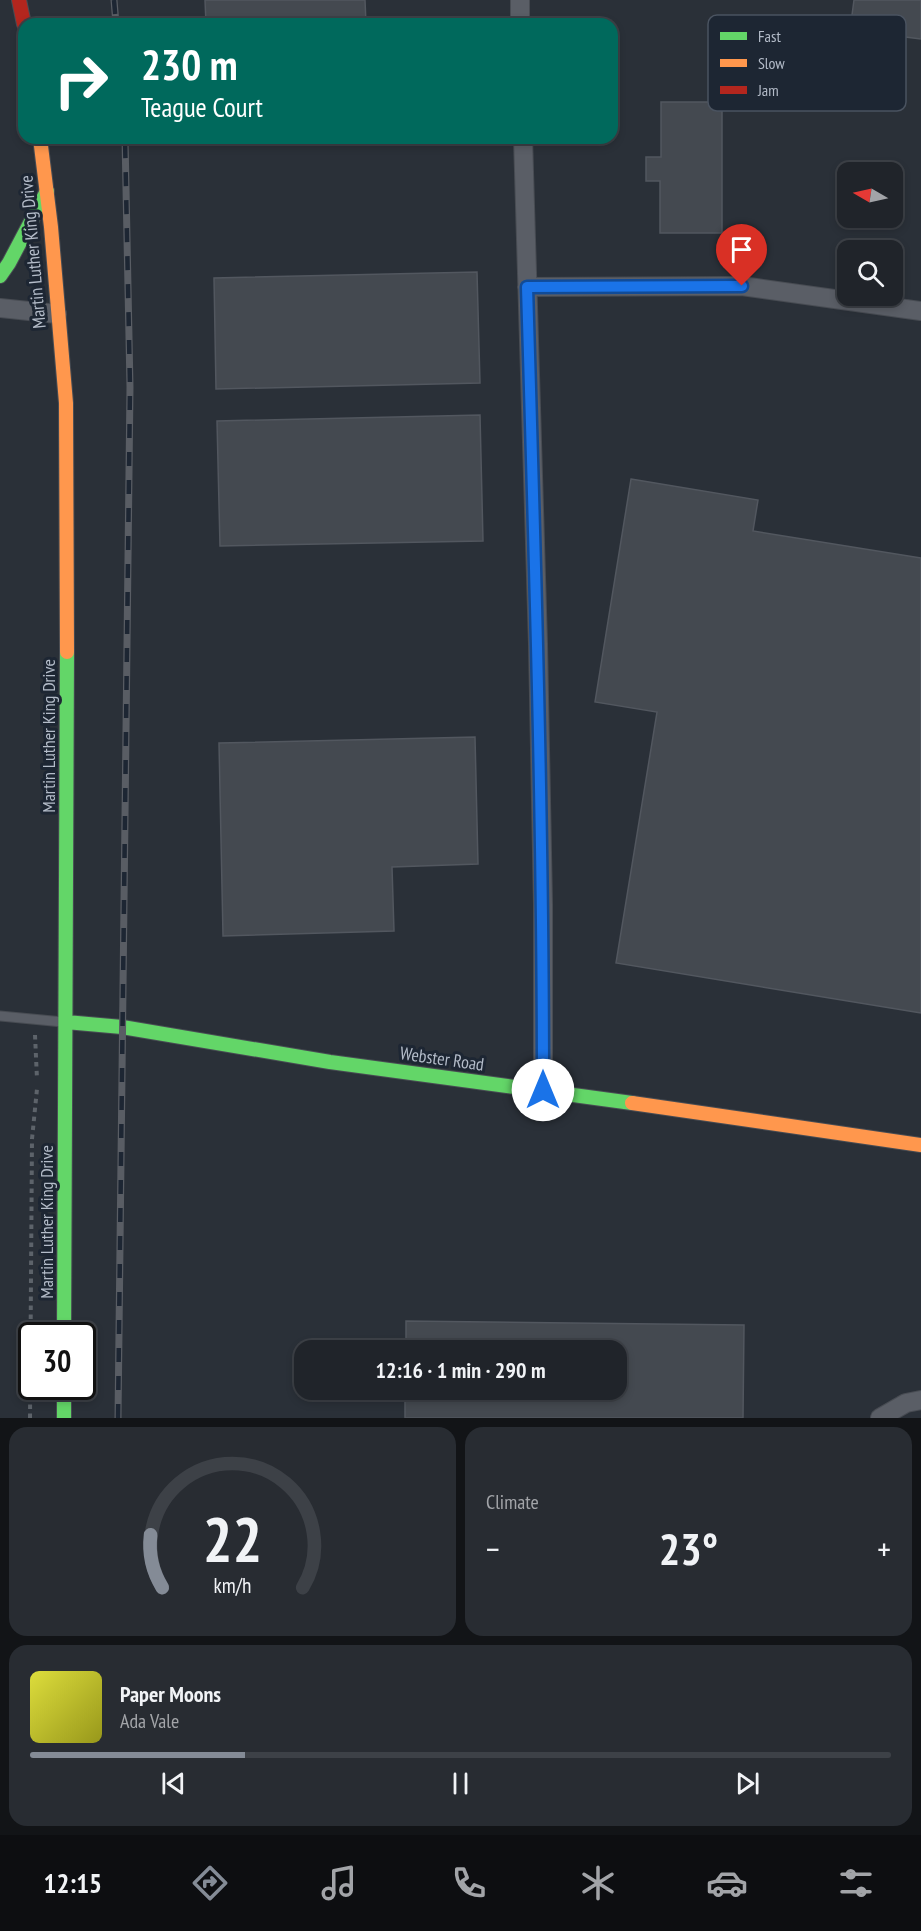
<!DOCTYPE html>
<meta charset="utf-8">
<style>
:root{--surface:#20242a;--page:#282c32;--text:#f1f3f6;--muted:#a2a4a8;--line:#3d4147;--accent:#848b96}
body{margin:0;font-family:"PT Sans Narrow",sans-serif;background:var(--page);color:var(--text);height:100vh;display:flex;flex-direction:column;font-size:22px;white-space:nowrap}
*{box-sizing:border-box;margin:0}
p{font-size:20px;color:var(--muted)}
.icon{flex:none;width:33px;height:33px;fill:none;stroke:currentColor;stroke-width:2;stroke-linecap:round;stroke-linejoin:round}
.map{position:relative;height:1418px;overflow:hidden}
.details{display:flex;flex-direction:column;gap:9px;padding:9px;background:#121417;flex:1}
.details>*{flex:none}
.hud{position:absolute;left:18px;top:18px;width:600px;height:126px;border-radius:18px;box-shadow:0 3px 9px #0003,0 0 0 2px var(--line);background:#00695c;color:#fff;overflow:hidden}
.needle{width:39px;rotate:279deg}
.fabs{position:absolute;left:837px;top:162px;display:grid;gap:12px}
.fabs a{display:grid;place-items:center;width:66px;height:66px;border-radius:12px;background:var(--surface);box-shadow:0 3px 9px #0003,0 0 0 2px var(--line);font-size:30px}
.speed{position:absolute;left:18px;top:1322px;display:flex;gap:12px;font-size:30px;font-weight:700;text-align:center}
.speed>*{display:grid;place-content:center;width:78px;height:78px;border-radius:50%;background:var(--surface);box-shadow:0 3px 9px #0003,0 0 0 2px var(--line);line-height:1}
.speed .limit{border:3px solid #111;border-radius:9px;background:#fff;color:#111}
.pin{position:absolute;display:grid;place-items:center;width:51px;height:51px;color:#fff;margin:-62px -26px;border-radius:50% 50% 50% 0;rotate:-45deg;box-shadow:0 0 6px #0007}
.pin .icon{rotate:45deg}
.me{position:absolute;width:66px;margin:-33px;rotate:0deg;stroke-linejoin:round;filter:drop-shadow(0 0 4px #0008)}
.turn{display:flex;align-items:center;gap:21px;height:126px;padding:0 24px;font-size:27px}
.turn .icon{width:78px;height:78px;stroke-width:2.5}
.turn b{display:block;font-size:42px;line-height:51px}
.big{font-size:45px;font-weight:700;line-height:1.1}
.details .widget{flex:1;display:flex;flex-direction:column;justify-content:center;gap:9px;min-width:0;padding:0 21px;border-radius:18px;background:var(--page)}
.details .dial{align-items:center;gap:0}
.dial svg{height:156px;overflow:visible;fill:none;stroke:var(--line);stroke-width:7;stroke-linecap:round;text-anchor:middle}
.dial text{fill:var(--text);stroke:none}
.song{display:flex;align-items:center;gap:18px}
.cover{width:72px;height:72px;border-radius:9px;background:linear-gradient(135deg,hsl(60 70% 55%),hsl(60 70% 35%))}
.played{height:6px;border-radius:3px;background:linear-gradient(90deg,var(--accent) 25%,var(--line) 25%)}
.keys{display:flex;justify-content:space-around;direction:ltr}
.heat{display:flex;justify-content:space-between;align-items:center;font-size:33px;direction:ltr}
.details .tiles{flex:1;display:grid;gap:9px;grid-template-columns:1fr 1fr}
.widget:last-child{grid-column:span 2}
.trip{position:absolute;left:294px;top:1340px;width:333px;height:60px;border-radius:18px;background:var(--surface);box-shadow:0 3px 9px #0003,0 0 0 2px var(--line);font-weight:700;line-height:60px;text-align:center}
.dock{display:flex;height:96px;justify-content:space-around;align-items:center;background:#0d0e11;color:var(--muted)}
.dock .icon{width:42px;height:42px}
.dock .on{color:var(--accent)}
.dock b{font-size:27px;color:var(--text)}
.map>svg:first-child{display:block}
.building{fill:#444950;stroke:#52575f;stroke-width:1.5}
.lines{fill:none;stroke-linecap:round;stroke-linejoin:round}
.lane-casing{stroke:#484c53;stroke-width:11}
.street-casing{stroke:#484c53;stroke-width:20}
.fast-casing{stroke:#484c53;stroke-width:16}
.slow-casing{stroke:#484c53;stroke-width:16}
.jam-casing{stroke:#484c53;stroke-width:16}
.path{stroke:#5d636a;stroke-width:4;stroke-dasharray:4.5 4.5;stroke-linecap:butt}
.lane{stroke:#5a5e66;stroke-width:9}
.street{stroke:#5a5e66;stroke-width:18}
.fast{stroke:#63d668;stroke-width:14}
.slow{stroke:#ff974d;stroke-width:14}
.jam{stroke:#b3261e;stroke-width:14}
.rail-casing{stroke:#595d64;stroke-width:7}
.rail{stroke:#1d2633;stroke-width:4.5;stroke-dasharray:14;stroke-linecap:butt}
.route-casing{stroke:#114b97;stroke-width:15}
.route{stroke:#1a73e8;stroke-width:10}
.labels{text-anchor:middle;stroke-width:6;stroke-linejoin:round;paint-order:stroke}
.street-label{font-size:18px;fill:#b4bcc9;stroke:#1d2633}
.key{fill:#1d2633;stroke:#4a5360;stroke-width:1.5}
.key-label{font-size:16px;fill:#b4bcc9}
</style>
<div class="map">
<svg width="921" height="1418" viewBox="0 0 921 1418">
<rect width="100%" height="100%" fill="#2a3038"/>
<path class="building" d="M205,0h160l1,24h-160z
M854,0h67v39l-71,-9z
M661,102h61v131h-62v-52h-14v-24h15z
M477,272l3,111 -264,6 -2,-111z
M480,415l3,126 -263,5 -3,-125z
M631,479l127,21 -5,31 168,27v455l-305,-50 41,-251 -62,-10z
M475,737l3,127 -86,3 2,64 -171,5 -4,-193z
M406,1321l338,4 -1,93h-338v-29h211v-39h-210z"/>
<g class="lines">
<g class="lane-casing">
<path id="lane" d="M0,1016l63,6"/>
</g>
<g class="street-casing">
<path id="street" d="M520,0v24
M523,138l15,506 5,261v185
M527,287l215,-1 179,25
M0,308l57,6
M880,1418l26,-15 15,-3"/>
</g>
<g class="fast-casing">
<path id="fast" d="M0,276l9,-13 38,-72
M66,1022l56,5 208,35 302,41
M64,1335l3,-683
M64,1386v32"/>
</g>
<g class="slow-casing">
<path id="slow" d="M40,138l11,89 15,176 1,249
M632,1103l289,42"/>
</g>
<g class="jam-casing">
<path id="jam" d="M19,0l5,24"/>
</g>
<path class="path" d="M35,1035l2,44
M30,1418l2,-279 5,-50"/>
<use href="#lane" class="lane"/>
<use href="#street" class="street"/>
<use href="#fast" class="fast"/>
<use href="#slow" class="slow"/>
<use href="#jam" class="jam"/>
<g class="rail-casing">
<path id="rail" d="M114,0l2,24
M118,1418l12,-1031 -5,-249"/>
</g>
<use href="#rail" class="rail"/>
</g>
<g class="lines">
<g class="route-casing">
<path id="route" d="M543,1090c0,-268 -8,-535 -16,-803l215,-1"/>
</g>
<use href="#route" class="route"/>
</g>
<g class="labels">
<g class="street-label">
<text transform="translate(33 252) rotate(-95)" y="6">Martin Luther King Drive</text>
<text transform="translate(49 736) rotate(-90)" y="6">Martin Luther King Drive</text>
<text transform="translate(442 1059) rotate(8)" y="6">Webster Road</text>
<text transform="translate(47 1222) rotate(-90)" y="6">Martin Luther King Drive</text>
</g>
</g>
<rect x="708" y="15" width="198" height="96" rx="9" class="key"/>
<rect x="720" y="32" width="27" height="8" fill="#63d668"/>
<rect x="720" y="59" width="27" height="8" fill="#ff974d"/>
<rect x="720" y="86" width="27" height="8" fill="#b3261e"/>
<g class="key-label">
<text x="758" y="42">Fast</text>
<text x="758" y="69">Slow</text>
<text x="758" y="96">Jam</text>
</g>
</svg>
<div class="fabs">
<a><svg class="needle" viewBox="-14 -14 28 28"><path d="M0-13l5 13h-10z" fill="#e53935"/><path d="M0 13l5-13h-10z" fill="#a2a4a8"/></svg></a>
<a><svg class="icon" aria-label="search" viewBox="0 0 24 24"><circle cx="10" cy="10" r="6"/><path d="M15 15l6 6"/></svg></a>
</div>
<div class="speed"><div class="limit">30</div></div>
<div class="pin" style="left:742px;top:286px;background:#d93025"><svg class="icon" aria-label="arrive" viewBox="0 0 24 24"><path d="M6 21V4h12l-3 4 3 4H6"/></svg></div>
<svg class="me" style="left:543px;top:1090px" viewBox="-20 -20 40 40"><circle r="19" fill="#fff"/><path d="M0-13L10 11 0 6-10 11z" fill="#1a73e8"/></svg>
<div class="trip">12:16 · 1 min · 290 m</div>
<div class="hud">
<div class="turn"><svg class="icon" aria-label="right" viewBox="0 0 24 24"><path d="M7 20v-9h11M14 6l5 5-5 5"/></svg><div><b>230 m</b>Teague Court</div></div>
</div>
</div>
<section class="details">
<div class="tiles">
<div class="widget dial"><svg viewBox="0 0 100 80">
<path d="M14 69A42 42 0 1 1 86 69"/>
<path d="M14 69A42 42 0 0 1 8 42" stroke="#848b96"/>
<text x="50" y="56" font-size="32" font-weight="700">22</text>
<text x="50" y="72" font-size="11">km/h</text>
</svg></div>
<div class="widget"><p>Climate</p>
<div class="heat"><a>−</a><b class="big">23°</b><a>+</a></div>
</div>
<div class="widget">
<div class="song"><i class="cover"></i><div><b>Paper Moons</b><p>Ada Vale</p></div></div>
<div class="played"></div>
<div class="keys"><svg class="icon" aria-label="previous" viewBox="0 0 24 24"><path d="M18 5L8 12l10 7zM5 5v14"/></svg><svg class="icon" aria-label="pause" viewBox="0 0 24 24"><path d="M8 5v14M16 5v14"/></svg><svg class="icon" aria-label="next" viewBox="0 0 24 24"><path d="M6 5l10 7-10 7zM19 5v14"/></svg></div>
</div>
</div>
</section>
<nav class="dock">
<b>12:15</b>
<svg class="icon on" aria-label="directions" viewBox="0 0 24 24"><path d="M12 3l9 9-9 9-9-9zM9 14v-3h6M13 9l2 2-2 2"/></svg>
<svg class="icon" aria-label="music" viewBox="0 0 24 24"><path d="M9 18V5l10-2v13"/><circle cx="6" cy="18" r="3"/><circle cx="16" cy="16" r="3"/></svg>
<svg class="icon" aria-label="phone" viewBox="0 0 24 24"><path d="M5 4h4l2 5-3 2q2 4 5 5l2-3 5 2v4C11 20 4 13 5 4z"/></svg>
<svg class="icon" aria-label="climate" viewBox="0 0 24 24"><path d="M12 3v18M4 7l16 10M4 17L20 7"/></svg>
<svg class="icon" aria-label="car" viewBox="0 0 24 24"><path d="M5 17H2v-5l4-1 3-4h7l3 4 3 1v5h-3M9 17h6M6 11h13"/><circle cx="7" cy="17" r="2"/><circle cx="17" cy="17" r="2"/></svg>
<svg class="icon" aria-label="filters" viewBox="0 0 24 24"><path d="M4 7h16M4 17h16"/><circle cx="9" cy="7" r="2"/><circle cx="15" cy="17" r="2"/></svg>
</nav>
